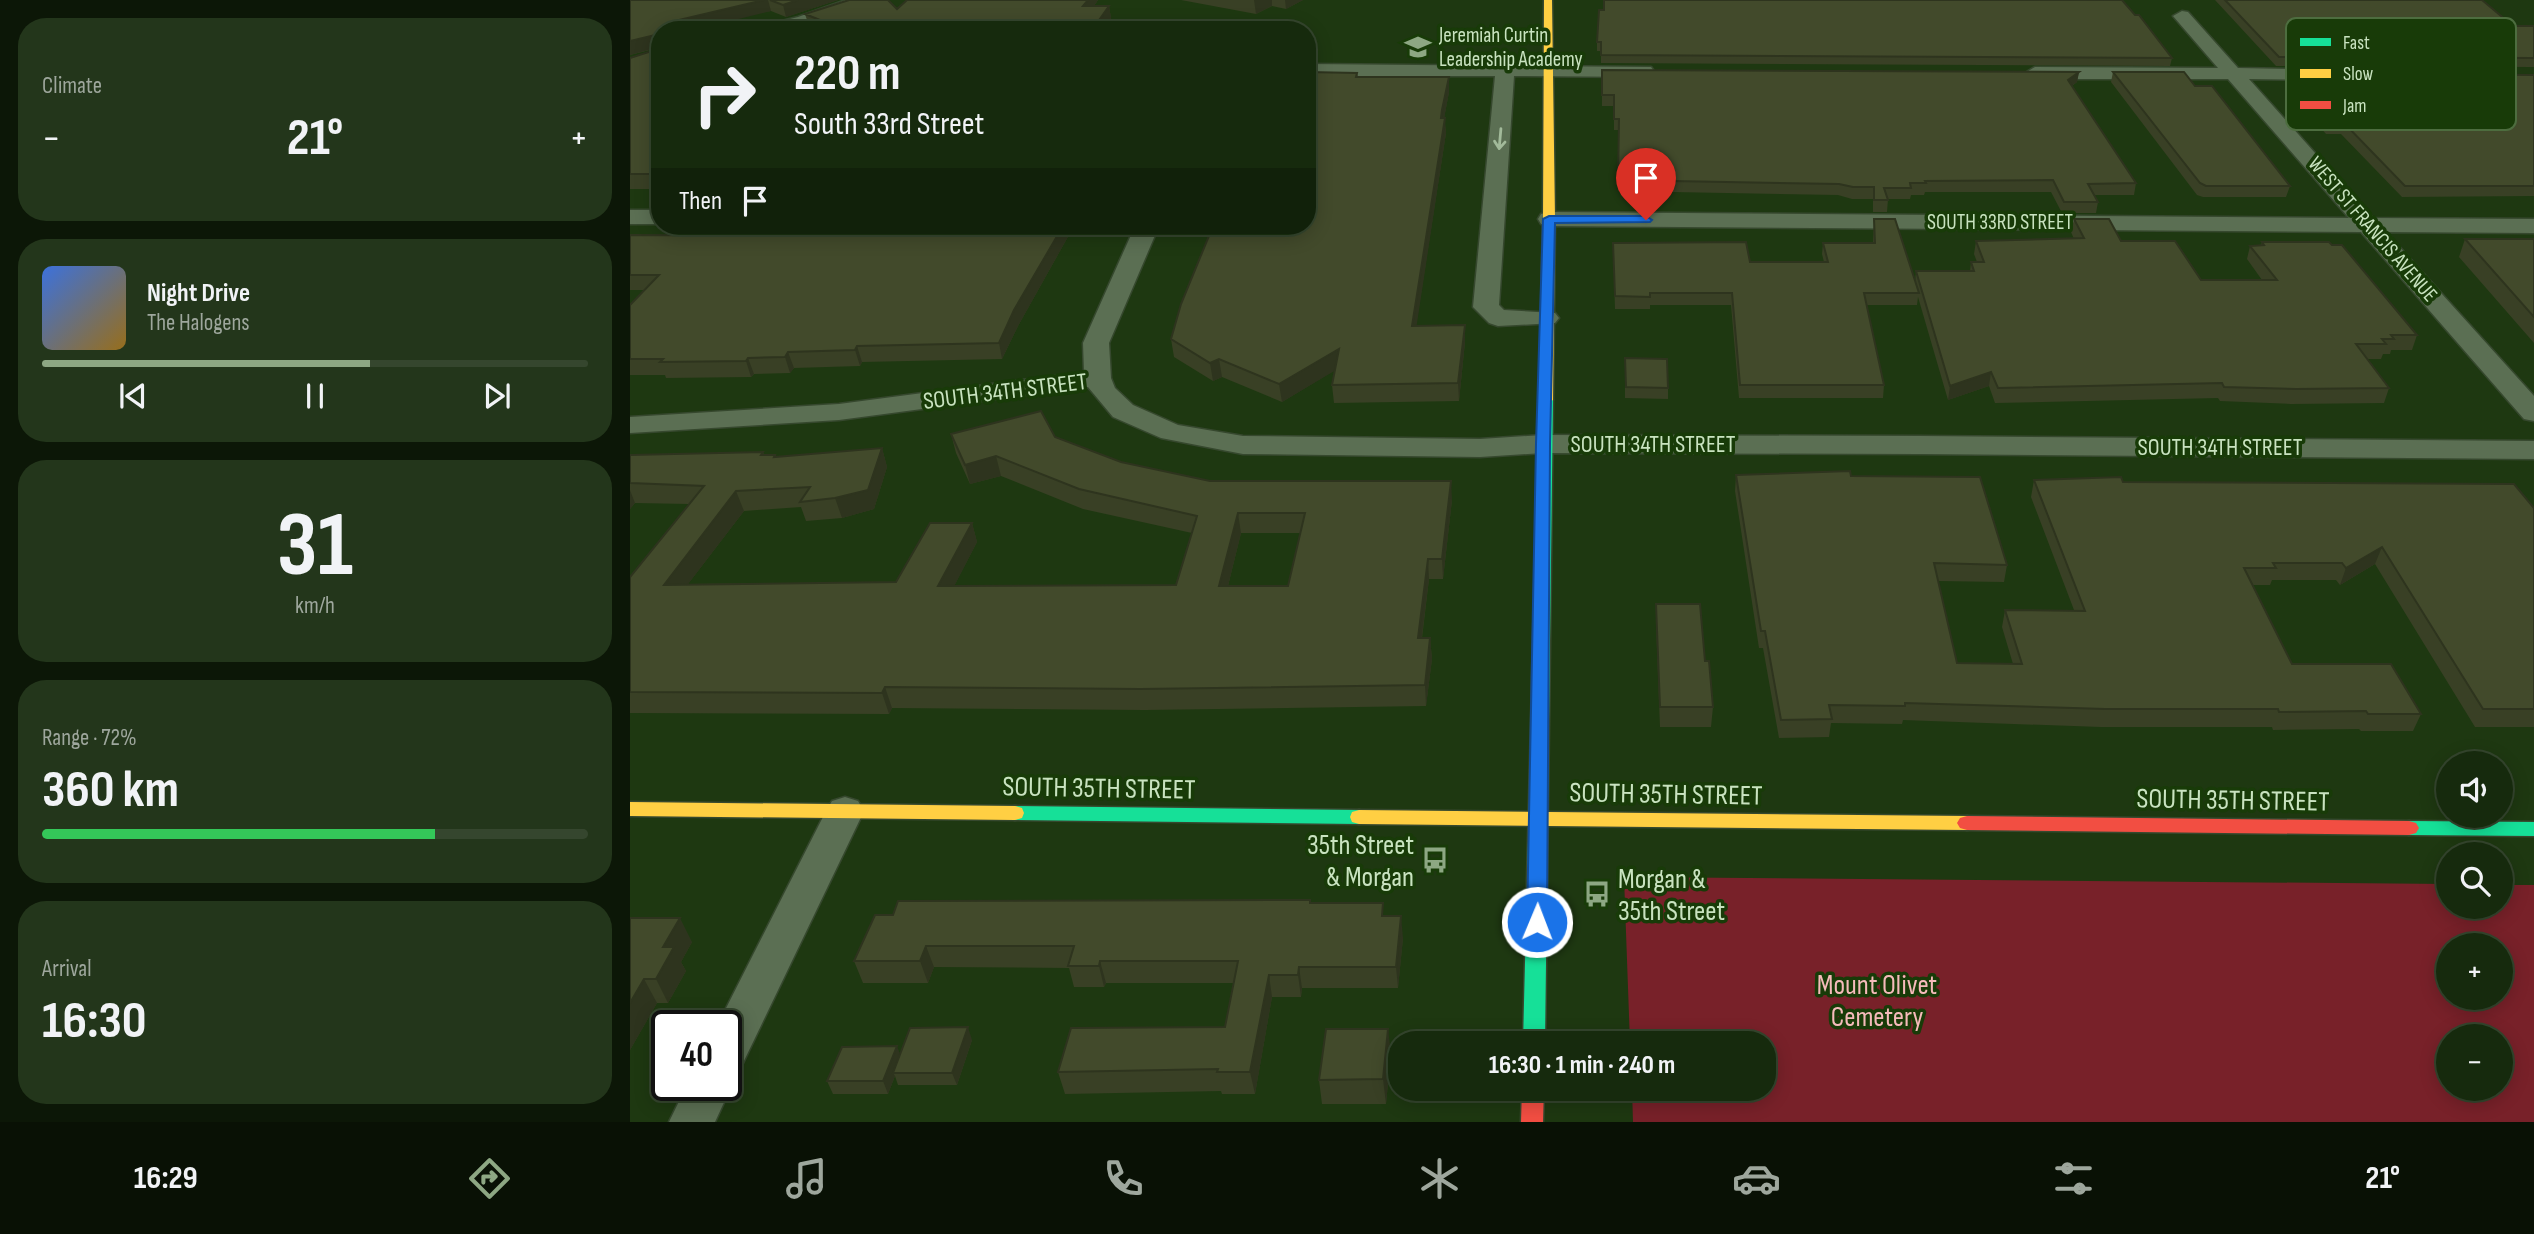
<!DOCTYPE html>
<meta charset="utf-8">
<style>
:root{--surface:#162a0d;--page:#23361b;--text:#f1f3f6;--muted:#9ea79d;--line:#35462e;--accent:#8da783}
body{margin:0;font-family:"Sofia Sans Condensed",sans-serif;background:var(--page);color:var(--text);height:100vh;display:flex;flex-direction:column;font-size:26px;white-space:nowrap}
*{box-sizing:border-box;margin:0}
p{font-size:23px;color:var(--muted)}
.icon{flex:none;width:38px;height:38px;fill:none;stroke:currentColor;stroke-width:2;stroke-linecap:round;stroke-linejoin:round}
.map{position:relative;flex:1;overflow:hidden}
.details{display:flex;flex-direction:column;gap:18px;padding:18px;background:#0c1707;width:630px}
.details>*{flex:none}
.hud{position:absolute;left:21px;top:21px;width:665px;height:214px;border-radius:28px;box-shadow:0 4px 18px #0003,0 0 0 2px var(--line);background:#162a0d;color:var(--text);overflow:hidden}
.fabs{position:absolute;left:1806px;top:751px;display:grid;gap:14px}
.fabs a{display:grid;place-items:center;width:77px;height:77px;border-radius:50%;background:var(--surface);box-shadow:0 4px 18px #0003,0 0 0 2px var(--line);font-size:35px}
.speed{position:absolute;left:21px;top:1010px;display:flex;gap:14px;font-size:35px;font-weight:700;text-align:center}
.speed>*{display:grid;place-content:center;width:91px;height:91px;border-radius:50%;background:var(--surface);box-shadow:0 4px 18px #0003,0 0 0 2px var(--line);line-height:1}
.speed .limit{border:4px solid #111;border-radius:10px;background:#fff;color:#111}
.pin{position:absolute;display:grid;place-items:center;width:60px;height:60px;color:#fff;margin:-72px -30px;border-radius:50% 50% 50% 0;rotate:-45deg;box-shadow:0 0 7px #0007}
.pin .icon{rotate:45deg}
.me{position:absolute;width:77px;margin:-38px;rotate:1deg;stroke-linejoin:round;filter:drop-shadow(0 0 5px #0008)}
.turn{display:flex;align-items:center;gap:24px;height:147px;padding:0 28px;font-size:32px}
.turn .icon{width:91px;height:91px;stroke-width:2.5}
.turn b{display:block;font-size:49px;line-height:60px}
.then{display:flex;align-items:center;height:66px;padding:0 28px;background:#0003;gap:14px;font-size:26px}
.big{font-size:52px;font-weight:700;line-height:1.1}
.details .widget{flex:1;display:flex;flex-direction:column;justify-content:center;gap:10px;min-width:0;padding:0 24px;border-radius:28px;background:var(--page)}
.details .dial{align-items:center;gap:0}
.dial b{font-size:91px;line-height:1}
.song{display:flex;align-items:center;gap:21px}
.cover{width:84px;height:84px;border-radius:10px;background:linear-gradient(135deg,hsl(220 70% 55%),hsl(40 70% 35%))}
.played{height:7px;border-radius:4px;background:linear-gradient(90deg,var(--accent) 60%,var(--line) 60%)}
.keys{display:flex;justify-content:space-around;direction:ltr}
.heat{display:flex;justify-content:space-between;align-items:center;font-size:38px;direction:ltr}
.charge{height:10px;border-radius:5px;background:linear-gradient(90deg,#34c759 72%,var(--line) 0)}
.trip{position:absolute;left:758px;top:1031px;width:388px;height:70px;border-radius:28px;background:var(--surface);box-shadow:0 4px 18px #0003,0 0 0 2px var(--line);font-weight:700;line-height:70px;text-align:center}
.tabs{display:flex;height:112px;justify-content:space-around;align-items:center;background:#091105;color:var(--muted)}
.tabs .icon{width:49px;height:49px}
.tabs .current{color:var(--accent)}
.tabs b{font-size:32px;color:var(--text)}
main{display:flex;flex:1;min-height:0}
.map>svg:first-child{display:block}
.green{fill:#782129;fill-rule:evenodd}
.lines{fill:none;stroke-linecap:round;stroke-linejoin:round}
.street-casing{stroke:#36482e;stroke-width:3}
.fast-casing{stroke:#36482e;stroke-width:3}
.slow-casing{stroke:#36482e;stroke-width:3}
.jam-casing{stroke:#36482e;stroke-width:3}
.street{fill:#5b6f53;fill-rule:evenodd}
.fast{fill:#16e098;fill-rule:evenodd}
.slow{fill:#ffcf43;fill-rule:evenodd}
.jam{fill:#f24e42;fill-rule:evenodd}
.wall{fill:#394025;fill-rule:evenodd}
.shaded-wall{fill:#2e341e}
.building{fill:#424a2b;stroke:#2e341e;stroke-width:2;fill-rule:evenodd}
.oneway{stroke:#a2ba9a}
.route{fill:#1a73e8;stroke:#114b97;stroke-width:2}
.labels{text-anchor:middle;stroke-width:7;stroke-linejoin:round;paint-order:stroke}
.far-poi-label{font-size:21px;fill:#c9e3c0;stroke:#183b08;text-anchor:start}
.far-street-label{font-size:21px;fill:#c9e3c0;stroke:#183b08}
.street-label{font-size:24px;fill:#c9e3c0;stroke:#183b08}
.near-street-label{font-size:28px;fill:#c9e3c0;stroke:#183b08}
.near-poi-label{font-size:28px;fill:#c9e3c0;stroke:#183b08;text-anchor:end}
.near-park-label{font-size:28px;fill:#f6babb;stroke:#183b08}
.key{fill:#183b08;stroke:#4d6d3f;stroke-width:2}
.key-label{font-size:19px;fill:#c9e3c0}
</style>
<main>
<section class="details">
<div class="widget"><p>Climate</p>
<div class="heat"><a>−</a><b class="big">21°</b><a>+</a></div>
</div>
<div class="widget">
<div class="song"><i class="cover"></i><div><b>Night Drive</b><p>The Halogens</p></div></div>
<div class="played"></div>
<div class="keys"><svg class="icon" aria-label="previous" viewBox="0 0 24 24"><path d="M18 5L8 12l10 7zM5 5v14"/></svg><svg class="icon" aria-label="pause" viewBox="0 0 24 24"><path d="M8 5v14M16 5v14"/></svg><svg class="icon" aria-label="next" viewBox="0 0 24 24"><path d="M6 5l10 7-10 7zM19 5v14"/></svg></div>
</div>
<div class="widget dial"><b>31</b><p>km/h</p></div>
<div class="widget"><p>Range · 72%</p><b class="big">360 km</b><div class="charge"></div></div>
<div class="widget"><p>Arrival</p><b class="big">16:30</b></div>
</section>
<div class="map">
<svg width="1904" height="1122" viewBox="0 0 1904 1122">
<rect width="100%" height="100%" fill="#1e3811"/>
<path class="green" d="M994,877l824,7v22h53v-21h33v237h-901l-1,-33 132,-1v-45h-134zM1818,945h53v53h-53zM1818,1036h53v52h-53z"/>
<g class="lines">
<g class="street-casing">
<path id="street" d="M216,0h25l-3,4c-40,14 -66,26 -109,26l3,-4 36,-9z
M1552,11l6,1 50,56 106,2 3,4 -3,4 -7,2 -88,-1 124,139 161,1v14l-148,-1 148,164v25l-10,-2 -163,-187 -812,-6 -8,-2 -3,-5 3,-5 8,-2 800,6 -121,-139h-193l-10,-6 10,-6 183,1 -45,-52z
M677,64l344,3 3,4 -10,6 -130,-1 -15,229 5,5 51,3 4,5 -4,5 -57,3 -9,-3 -16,-16 22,-231h-188z
M0,210h30v14h-30z
M505,226h24l-50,117 2,35 4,10 18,17 45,20 65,11 237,3 63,-4 378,1 613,5v18l-613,-5 -378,-1 -63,4 -237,-3 -82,-16 -48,-21 -25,-30 -249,33 -209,13v-16l209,-13 245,-32 -1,-29z
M215,797l13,4 6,10 -122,254 -16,5v-44h-9l109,-215 6,-10z
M96,1072l6,13 -17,37h-46l18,-37h39z"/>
</g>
<g class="fast-casing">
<path id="fast" d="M916,396l7,4 -8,643h-22l16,-643z
M385,806l344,4 7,2 2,5 -2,5 -7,2 -344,-4 -7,-2 -2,-5 2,-5z
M1779,821l125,1v14l-125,-1 -7,-2 -3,-5 3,-5z"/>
</g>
<g class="slow-casing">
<path id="slow" d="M914,0h8l3,219 -2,181 -7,4 -7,-4 4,-181z
M0,802l385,4 7,2 2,5 -2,5 -7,2 -385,-4z
M729,810l608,6 7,2 3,5 -3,5 -7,2 -608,-6 -7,-2 -2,-5 2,-5z"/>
</g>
<g class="jam-casing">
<path id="jam" d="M1337,816l442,5 7,2 3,5 -3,5 -7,2 -442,-5 -7,-2 -3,-5 3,-5z
M892,1088h22l-1,34h-22z"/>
</g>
<use href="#street" class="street"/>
<use href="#fast" class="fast"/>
<use href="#slow" class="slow"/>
<use href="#jam" class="jam"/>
</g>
<path class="wall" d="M0,0h208l-52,17 -15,-6 -111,19v159h-30v-131l28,-9v-1l-28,7z
M277,0h191l-4,6h15l2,12 -8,12h-286l-8,-4 -4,-12 92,-5z
M551,0h122l-17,9 -14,-3 -16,8z
M1585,0h267l31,26h21v41l-258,-1z
M967,42l575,16 -2,8 -569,-3v-12h-4z
M972,70l477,2 -2,10 -5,4 64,97 -2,12h-40l4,7 -2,11h-34l-11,-21h-126l-1,3h-13l-1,4h-22l-1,13h-14v-13h-21l-14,-4 -220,-4 1,-61h-5v-24h-12z
M1483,72l82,14 95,100 -4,11h-83l-6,-2 -86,-113z
M727,73l1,4h91v15l-5,26 2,15 -30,193 49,16 -6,59 -125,2 -2,-18 3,-15 -53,32 -60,-25 -9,4 -39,-24 -3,-18z
M1664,73l240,2v121l-132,1 -61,-63h-15l-33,-38 2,-9 -3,-4z
M1244,219l41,63 1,-11h54l1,-9h6l-3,-8 2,-13 98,-2 -3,-7 3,-13 127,61h61l-15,-21 3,-13 11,-1 1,-3 155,93 -5,15h-21l-1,4h-7l-2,5h-14l22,29 -5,15 -93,1 -71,-3 -2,-3 -223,5 -6,-17 -41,14 -30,-103 -1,8h-50l17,80 -1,13h-144l-8,-93h-81v4h-35l-2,-66 137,19h74l-2,-8 1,-11h50z
M337,226h107l-56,100 -16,33 -140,3 -2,4 -66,2 -4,5 -36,1 -3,3 -85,1 -1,-3h-35v-70l14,-15h-14v-55l330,1z
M1835,239h69v104l-75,-86z
M995,358l43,30v11l-43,-1z
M321,434l104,3 66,25 89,19 242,19 -9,79h-14l-7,59h8l2,21 -6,47 -281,4 -253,-2 -3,6 -259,-1v-136l59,-73 -54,-1 -5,6v-54l133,-3 1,3h11l1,2 106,-9 5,19 -13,42 -32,9 -36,3 -5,-14 -57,4 -56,73 208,-2 76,-59 5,19 -23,44 222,-1 16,-52 -109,-24 -82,-33 -31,8 -14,-31zM611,533h59l-12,53h-60z
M1106,475l115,1 156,89 -3,17 -66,-1 19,82 56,1 -11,-37 3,-17h69l-43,-113 3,-17 89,2 411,26v219h-59l-100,-163 -35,21 -4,-5h-64l-2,5h-17l39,79 129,50 -8,17h-52l-2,-2 -86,1 -1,-3h-171l-198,-7 -1,4 -71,-1 -2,14 -50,1 -16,-90h-4l-24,-157z
M1026,604l49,57 8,46 -2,20h-51l-4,-103z
M681,903l74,13 18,22 -5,50h-96l-1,9h-29l-17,97h-33l-1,-3 -156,3 -7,-22 167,-45 9,-44h-128l-2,4h-30l-5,-19 -135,-1 -6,16h-65l-9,-22 21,-46z
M0,918l62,24 -11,20 5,9 -18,32h-11l-27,47z
M342,1040l-15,45h-59l-3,-9 -7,18h-55l-6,-13 73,-26z
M761,1053l-5,51h-64l-3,-24z"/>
<path class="shaded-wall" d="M134,0h4l3,11 -77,19h-16l-3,-9z
M168,0h40l-52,17 -3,-12z
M458,0h10l-12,18 -3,-12z
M624,0h18v6l-16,8z
M655,0h18l-17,9z
M479,6l2,12 -8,12h-11z
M25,35l4,12 -29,8v-14z
M1449,72l-2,10 -11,8 2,-10z
M819,77v15l-6,33 -1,8v-23z
M815,118l1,15 -32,210 -2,-17z
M433,226h11l-56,100 -16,33 -3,-16 15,-33z
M835,325v17l-6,59 -1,-18z
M227,346l5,16 -2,4 -5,-16z
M709,349l2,18 -59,35 -3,-18z
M158,352l6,16 -4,5 -5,-16z
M118,358l6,16 -3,3 -5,-16z
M589,359l3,18 -9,4 -3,-18z
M1361,372l-2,14 -41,14 2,-14z
M252,448l5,19 -13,42 -32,9 -7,-20z
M366,456l5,20 -31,8 -5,-19z
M821,481l1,19 -9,79 -1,-20z
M0,490l5,13 -5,6z
M106,491l8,20 -72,94 -8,-20z
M608,513l3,20 -18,73 -4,-20z
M342,523l5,19 -33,64 -6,-20z
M1752,547l-7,17 -35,21 6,-17z
M798,559l1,20 -10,80 -1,-21z
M800,638l2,21 -6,47 -1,-21z
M255,687l7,21 -3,6 -7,-21z
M771,916l2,22 -5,50 -2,-21z
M50,918l12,24 -11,20 5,9 -18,32 -12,-24 7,-32z
M296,946l8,21 -6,16 -8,-22z
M470,961l6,22 -2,4 -5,-21z
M669,967l3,21 -1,9 -3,-22z
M639,975l3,22 -17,97 -5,-22z
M14,979l13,24 -27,47v-47z
M338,1027l4,13 -15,45 -5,-12z
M758,1029l3,24 -5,51 -3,-25z
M267,1046l5,13 -9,14 2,3 -7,18 -5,-13z"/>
<path class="building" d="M0,0h134l-89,21 14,9h-29v144h-30v-116l28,-9v-12l-3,-2 -25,6z
M140,0h28l-15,5z
M219,0h39l9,9 10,-9h181l-5,6h26l-17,24h-247l-40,-16z
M974,0h518l13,15h4l33,43 -571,-3v-13h-4l2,-32h5z
M1595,0h257l31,26h21v32l-255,-1z
M972,70l477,2 -11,8 68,103 -48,1 10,18h-34l-11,-22 -128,1 1,2h-16l1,5h-27l4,12h-14v-13h-21l-14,-3 -221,-4 1,-61h-5v-24h-12z
M677,72l50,1 -1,4h93l-7,33 -1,8h4l-33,208 53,-1 -7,58 -126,2 7,-36 -60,35 -60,-25 -9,4 -39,-24 10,-35 32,-78h94z
M1483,72h71l11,14h17l78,100h-84l-6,-3z
M1664,73l240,2v111h-129l-61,-63h-15l-33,-37h10z
M1244,219h21l24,74h-55l20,92h-144l-8,-92h-82v4l-35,-1 -2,-53 133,-1 4,20h78l-5,-19h52z
M1444,219h35l12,22h54l26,39h76l-27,-34 14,-1 -2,-3h67l3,3h10l75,90h-26l3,4h-12l4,5h-30l33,44 -93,1 -72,-2 -2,-4 -224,5 -7,-16 -41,14 -34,-115h58l-3,-9h13l-8,-21 108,-3z
M337,226h96l-49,84 -15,33 -142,3 -2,4 -67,2 -3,5 -37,1 -2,3 -86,1 3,-3h-33v-54l29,-30h-29v-40l330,1z
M1835,239h69v78z
M995,358l42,1 1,29 -42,-1z
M411,411l14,26 66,25 89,19h241l-9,78h-14l-10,79h12l-5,47 -284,4 -256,-2 -3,6 -252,-1v-115l74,-91 -74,-3v-28l133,-3 -2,3h14l-1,2 108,-9 -14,42 -33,8 -35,4 10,-15 -74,4 -72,94 232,-3 34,-59h42l-34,63 238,-1 21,-69 -118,-27 -83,-33 -31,9 -14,-31zM608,513h67l-17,73h-69z
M1220,471l1,5 129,1 27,88 -73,-2 23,100 65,1 -17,-54 80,1 -51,-131 87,-3 2,5 391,2 20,24v201h-51l-101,-162 -36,21 -4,-5h-69l3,5h-32l48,96h99l30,50h-53l-2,-3 -87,1 -1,-3h-173l-200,-6v3l-76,-1 3,14 -51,1 -16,-89h-4l-25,-156z
M1026,604h44l5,57h4l4,46h-53z
M680,900v3h73l-1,13h19l-5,51h-97l-1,8h-29l-19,97h-33l1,-3 -160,3 13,-44 154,-1 13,-66h-138l-1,5h-31l6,-20h-148l-6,15h-66l21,-46h18l5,-14z
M0,918h50l-17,29h11l-18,32h-12l-14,24z
M338,1027l-16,46h-59l17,-45z
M696,1029h62l-5,50 -64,1z
M267,1046l-14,35h-56l15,-34z"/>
<defs><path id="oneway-shaft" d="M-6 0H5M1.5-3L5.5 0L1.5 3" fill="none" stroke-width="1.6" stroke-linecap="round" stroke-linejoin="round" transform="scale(1.75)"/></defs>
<use class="oneway" href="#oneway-shaft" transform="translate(870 139) rotate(95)"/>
<path class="route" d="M1016,216l6,4 -2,2 -95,1 -5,221 -3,478 -3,6 -7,2 -7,-2 -3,-6 9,-478 7,-225 6,-3z"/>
<defs>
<g id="school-bare" transform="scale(2.1)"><path d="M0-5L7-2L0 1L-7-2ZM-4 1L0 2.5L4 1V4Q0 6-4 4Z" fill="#8da783" stroke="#183b08" stroke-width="2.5" paint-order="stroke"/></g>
<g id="bus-bare" transform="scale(2.1)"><path d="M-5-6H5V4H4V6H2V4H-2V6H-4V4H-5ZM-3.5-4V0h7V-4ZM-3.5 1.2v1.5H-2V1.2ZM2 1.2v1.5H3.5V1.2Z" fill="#8da783" stroke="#183b08" stroke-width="2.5" paint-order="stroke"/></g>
</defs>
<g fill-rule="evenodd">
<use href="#school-bare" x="788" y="47"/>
<use href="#bus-bare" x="805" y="860"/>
<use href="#bus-bare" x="967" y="894"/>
</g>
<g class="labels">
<g class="far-poi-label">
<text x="809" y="42">Jeremiah Curtin<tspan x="809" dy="24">Leadership Academy</tspan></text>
</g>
<g class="far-street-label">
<text x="1370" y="229">SOUTH 33RD STREET</text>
<text transform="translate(1743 229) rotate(49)" y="7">WEST ST FRANCIS AVENUE</text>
</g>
<g class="street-label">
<text transform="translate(375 391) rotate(-7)" y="8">SOUTH 34TH STREET</text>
<text x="1023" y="452">SOUTH 34TH STREET</text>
<text x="1590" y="455">SOUTH 34TH STREET</text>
</g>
<g class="near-street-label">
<text transform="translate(469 787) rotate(1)" y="10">SOUTH 35TH STREET</text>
<text transform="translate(1036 793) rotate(1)" y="10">SOUTH 35TH STREET</text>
<text transform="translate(1603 799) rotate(1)" y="10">SOUTH 35TH STREET</text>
</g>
<g class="near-poi-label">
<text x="784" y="854">35th Street<tspan x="784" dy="32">&amp; Morgan</tspan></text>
<text x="988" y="888" text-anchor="start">Morgan &amp;<tspan x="988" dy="32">35th Street</tspan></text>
</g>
<g class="near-park-label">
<text x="1247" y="994">Mount Olivet<tspan x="1247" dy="32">Cemetery</tspan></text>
</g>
</g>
<rect x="1656" y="18" width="230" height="112" rx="10" class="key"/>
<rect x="1670" y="38" width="31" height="8" fill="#16e098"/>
<rect x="1670" y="69" width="31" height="9" fill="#ffcf43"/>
<rect x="1670" y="101" width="31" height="8" fill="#f24e42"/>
<g class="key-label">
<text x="1713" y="49">Fast</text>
<text x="1713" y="80">Slow</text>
<text x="1713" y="112">Jam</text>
</g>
</svg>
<div class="fabs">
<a><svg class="icon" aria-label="sound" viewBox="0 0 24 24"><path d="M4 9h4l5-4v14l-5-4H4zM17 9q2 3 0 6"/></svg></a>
<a><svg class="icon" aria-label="search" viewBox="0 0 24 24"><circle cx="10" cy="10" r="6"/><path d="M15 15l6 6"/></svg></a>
<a>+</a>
<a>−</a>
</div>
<div class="speed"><div class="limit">40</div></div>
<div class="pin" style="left:1016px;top:220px;background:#d93025"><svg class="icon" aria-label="arrive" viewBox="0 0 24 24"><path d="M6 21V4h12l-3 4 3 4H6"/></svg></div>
<svg class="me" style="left:907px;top:922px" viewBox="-20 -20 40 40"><circle r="17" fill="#1a73e8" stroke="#fff" stroke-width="3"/><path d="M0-11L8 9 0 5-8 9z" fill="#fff"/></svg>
<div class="trip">16:30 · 1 min · 240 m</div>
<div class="hud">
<div class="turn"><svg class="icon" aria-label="right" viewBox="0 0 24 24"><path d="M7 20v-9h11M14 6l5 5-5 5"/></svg><div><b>220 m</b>South 33rd Street</div></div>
<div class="then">Then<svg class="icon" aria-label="arrive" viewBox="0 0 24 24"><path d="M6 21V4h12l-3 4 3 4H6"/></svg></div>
</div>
</div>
</main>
<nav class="tabs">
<b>16:29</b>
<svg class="icon current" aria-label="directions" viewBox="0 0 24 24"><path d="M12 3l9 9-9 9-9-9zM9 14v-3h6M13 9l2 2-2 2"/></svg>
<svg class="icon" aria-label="music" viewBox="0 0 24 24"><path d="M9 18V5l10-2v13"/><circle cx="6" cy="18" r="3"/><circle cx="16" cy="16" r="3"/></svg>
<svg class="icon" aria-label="phone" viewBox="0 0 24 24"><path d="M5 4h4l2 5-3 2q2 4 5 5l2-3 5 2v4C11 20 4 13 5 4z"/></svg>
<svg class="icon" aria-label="climate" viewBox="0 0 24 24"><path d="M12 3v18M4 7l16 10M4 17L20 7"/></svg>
<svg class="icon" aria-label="car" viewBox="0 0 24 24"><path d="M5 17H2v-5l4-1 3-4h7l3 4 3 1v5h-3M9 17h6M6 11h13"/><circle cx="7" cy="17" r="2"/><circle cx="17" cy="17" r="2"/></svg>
<svg class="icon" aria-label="filters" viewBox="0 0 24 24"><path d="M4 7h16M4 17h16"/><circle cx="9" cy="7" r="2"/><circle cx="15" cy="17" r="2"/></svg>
<b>21°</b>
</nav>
